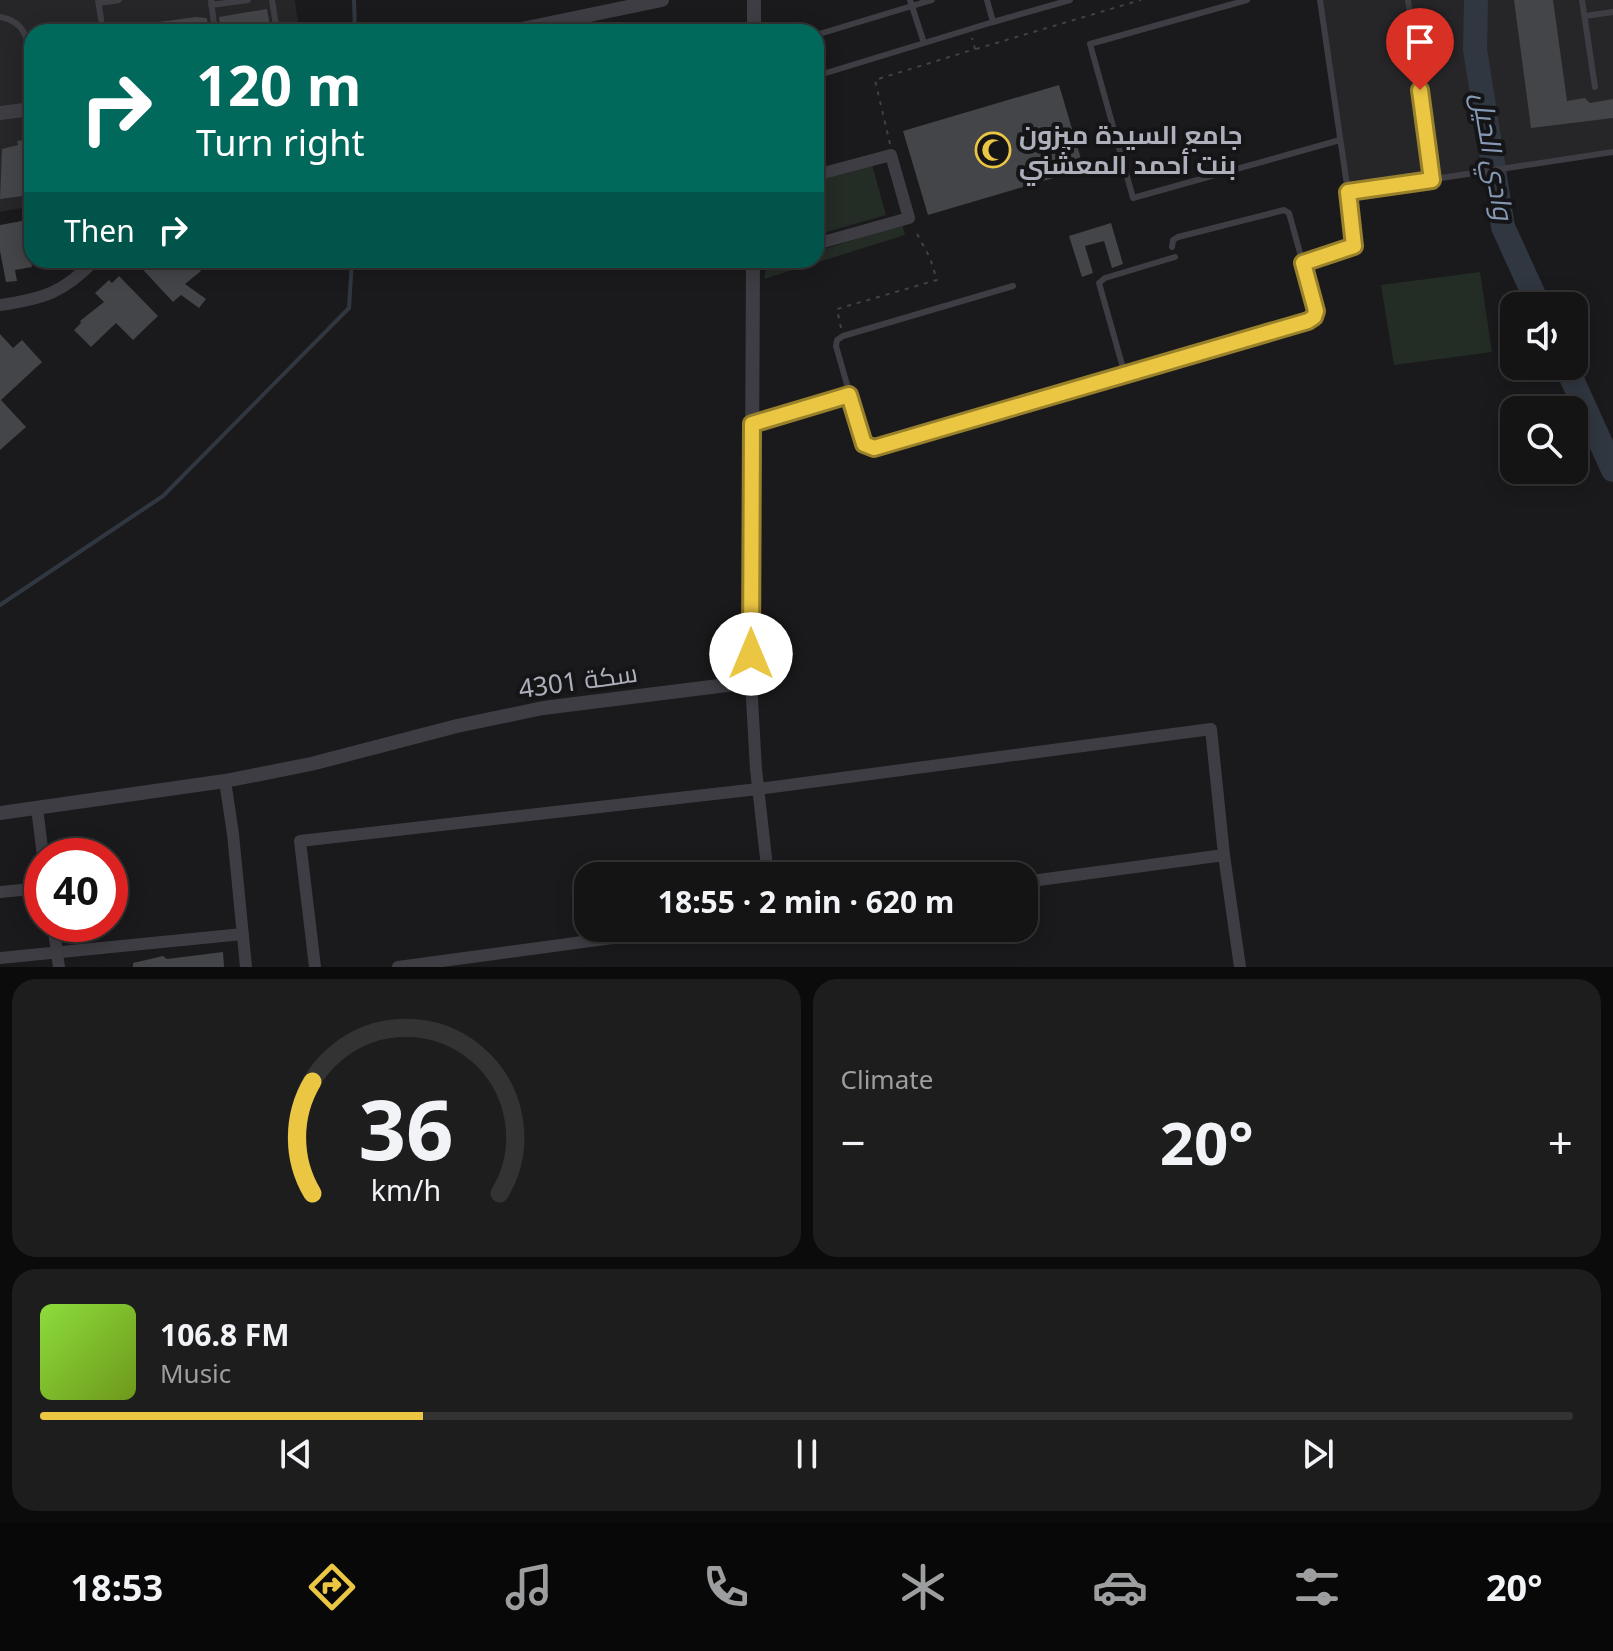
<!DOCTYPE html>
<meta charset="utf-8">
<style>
:root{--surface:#141415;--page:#1d1d1e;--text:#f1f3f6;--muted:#9d9ea0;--line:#333334;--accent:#ebc643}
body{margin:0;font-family:"Noto Sans",Cairo,sans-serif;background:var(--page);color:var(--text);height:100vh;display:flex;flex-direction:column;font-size:30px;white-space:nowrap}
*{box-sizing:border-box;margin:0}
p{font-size:26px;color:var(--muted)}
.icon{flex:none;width:44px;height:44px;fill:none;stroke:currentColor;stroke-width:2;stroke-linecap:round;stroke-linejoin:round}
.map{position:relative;height:967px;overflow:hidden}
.details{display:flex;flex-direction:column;gap:12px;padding:12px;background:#0b0b0c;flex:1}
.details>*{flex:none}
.hud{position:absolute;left:24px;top:24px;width:800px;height:244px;border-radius:24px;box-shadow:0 4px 20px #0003,0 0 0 2px var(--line);background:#00695c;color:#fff;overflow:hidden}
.fabs{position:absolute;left:1500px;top:292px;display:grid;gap:16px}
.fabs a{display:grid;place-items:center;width:88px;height:88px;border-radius:16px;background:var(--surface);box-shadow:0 4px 20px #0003,0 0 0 2px var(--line);font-size:40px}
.speed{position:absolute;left:24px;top:838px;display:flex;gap:16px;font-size:40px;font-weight:700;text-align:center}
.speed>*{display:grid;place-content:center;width:104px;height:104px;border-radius:50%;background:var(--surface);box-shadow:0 4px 20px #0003,0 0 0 2px var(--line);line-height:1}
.speed .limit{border:12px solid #d22;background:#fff;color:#111}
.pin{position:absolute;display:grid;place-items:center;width:68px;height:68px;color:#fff;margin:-82px -34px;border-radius:50% 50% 50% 0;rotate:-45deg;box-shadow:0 0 8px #0007}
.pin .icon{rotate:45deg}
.me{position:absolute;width:88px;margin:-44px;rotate:0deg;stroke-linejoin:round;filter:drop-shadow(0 0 6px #0008)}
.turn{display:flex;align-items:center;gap:28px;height:168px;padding:0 40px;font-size:36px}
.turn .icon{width:104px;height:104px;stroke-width:2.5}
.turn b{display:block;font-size:56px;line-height:68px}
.then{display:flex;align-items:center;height:76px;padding:0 40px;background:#0003;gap:16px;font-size:30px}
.big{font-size:60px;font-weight:700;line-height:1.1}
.details .tile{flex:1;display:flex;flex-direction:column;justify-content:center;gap:12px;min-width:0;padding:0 28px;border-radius:24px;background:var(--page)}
.details .dial{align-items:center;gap:0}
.dial svg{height:208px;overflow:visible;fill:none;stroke:var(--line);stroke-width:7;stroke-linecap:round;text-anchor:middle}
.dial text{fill:var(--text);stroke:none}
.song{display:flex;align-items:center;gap:24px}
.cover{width:96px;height:96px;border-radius:12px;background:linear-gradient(135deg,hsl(90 70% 55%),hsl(80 70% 35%))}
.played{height:8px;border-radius:4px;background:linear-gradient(90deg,var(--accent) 25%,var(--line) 25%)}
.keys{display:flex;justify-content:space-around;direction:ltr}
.heat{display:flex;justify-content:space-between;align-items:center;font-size:44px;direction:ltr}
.details .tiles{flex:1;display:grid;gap:12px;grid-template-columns:1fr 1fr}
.tile:last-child{grid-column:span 2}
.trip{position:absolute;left:574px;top:862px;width:464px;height:80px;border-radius:24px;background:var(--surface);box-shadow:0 4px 20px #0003,0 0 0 2px var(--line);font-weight:700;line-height:80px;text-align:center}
.tabs{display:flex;height:128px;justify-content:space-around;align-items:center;background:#080808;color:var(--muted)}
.tabs .icon{width:56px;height:56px}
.tabs .on{color:var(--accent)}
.tabs b{font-size:36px;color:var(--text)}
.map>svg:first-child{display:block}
.built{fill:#262629}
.green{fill:#242c26}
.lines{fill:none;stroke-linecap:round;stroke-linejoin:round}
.stream{stroke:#303740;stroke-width:4}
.river{stroke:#303740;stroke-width:24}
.building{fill:#444549}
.path{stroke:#414248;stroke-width:2;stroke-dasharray:4 6;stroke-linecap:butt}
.service{stroke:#3d3d43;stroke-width:6}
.minor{stroke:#3d3d43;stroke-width:12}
.tertiary{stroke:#3d3d43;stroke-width:14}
.route-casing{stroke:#99812c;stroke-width:20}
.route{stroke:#ebc643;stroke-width:14}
.labels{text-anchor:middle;stroke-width:8;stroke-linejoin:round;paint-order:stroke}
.poi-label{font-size:26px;font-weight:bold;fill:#adb0bb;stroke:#151517;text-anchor:start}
.street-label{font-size:26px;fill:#adb0bb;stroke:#151517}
.water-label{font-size:28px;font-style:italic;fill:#8699b4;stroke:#151517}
</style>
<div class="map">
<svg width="1613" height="967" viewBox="0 0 1613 967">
<rect width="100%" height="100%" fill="#1a1a1c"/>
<path class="built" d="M0,0h295l4,32h-267v100l-6,2 6,34v38l-32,6z
M1320,0h293v152l-265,40z"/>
<path class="green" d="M872,165l14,50 -70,20v-54z
M902,224l3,11 -141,44 2,-10c16,-9 32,-9 50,-9v-8z
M1480,272l12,80 -98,13 -13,-80z"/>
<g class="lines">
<path class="stream" d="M354,0l1,32
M0,605l163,-109 186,-188 3,-48"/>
<path class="river" d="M1476,0l-1,49 28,178 36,79
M1566,366l47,104"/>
</g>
<path class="building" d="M1514,0h39l14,101 18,-3 5,5 23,-4v19l-82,10z
M267,9l4,23h-50l-2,-15z
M196,17l11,1 2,14h-73v-7z
M1059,85l25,84 -156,46 -25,-84z
M32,139v17h-8l6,39 -30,4 2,-50 16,-4 -1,-4z
M22,221l2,9 3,-1 5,38 -17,3 2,11 -11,1 -6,-31v-26z
M1111,223l12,41 -11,4 -8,-27 -19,5 8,27 -11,4 -13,-41z
M134,260h71l-7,6 3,5 -16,13 21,15 -7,9 -18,-13 -8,7z
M119,276l39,40 -25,24 -17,-17 -25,24 -17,-17 7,-7 -1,-2 24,-19 -9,-9 14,-13 3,3z
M0,334l13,14 9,-8 20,22 -41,38 25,27 -26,23z
M223,952l1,15h-91v-4l30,-7 4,3z"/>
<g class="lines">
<path class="path" d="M976,49l165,-49
M890,144l-15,-64 100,-31 -3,-11
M841,328l-4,-19 100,-29 -7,-22 -15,-28"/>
<path class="service" d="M98,0l5,32
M211,0l4,32
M272,0l5,32
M910,0l14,43
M1247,0l-157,44 43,154 207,-58
M1408,0l24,180
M1582,0l13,87
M99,3l20,-3
M211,5l37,-5
M1585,16l28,-4
M0,17c26,4 29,25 32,48
M993,22l77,-22
M816,35l116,-35
M816,76l177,-54 -6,-22
M1348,192l265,-40
M1303,263l47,-13 4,-4 1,-6 -35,-240
M1013,286l-170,50 -6,4 -1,6 28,98 10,4 434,-127 6,-4 2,-6 -27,-98 -5,-3 -106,27 -5,3 -1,7
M1125,375l-26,-92 6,-5 70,-21
M752,424l97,-29"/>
<path class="minor" d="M816,175l75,-20 18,63 -93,26
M0,305c44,-6 64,-13 95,-45
M751,682l5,87 12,107
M225,781l8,53 13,133
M37,808l6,48
M1024,882l200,-27
M0,892l42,-4
M53,924l6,43
M0,958l243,-24
M315,967l-15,-126 458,-52 453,-60 13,126 16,112
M398,967l288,-39"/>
<path class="tertiary" d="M508,32l154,-32
M754,32v-32
M0,113l32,-4
M0,813l225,-32 86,-17 146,-38 86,-18 208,-26 2,-422"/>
</g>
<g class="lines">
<g class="route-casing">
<path id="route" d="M751,654l1,-230 97,-29 15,49 10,4 434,-127 6,-4 2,-6 -13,-48 51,-17 -6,-54 84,-12 -12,-90"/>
</g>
<use href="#route" class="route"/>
</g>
<defs>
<g id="mosque-ring" transform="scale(1.8)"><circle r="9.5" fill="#151517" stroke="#ebc643" stroke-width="1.5"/><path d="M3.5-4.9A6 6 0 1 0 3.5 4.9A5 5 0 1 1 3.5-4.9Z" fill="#ebc643"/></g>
</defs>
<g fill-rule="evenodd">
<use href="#mosque-ring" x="993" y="150"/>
</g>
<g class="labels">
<g class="poi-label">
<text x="1019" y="144">جامع السيدة ميزون<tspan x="1019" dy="30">بنت أحمد المعشني</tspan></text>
</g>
<g class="street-label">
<text transform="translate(578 681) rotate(-8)" y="9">سكة 4301</text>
</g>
<g class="water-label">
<text transform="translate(1493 156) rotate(80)" y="10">وادي الحيل</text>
</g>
</g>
</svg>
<div class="fabs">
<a><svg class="icon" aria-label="sound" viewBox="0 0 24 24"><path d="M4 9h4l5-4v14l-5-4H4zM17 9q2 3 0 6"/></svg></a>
<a><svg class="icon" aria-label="search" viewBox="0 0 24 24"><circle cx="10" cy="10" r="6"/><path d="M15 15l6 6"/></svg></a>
</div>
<div class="speed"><div class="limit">40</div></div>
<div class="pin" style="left:1420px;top:90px;background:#d93025"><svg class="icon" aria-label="arrive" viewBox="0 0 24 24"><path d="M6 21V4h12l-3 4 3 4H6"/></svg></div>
<svg class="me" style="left:751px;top:654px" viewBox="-20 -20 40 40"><circle r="19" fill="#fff"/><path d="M0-13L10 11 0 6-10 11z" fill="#ebc643"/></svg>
<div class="trip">18:55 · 2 min · 620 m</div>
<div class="hud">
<div class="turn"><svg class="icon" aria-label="right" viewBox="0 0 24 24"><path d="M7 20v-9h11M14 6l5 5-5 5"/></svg><div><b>120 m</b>Turn right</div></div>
<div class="then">Then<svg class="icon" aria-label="right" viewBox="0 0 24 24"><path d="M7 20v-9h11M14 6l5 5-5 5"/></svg></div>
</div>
</div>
<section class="details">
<div class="tiles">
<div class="tile dial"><svg viewBox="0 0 100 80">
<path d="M14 69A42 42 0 1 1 86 69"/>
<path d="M14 69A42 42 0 0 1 14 26" stroke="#ebc643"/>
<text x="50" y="56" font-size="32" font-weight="700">36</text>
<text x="50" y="72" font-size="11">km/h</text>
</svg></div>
<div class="tile"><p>Climate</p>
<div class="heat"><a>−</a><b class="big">20°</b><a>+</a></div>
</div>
<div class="tile">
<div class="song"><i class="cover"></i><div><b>106.8 FM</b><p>Music</p></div></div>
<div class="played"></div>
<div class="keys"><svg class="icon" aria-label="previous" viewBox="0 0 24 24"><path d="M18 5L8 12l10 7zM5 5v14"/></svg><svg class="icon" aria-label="pause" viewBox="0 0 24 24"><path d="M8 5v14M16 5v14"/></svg><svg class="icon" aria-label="next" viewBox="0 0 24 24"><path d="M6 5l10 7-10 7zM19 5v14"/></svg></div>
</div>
</div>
</section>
<nav class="tabs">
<b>18:53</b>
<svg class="icon on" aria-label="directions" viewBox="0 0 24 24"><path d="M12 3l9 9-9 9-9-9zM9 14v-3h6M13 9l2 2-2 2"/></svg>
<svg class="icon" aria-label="music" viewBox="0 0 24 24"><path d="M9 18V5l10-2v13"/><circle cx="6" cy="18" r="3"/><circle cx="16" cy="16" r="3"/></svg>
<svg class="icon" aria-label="phone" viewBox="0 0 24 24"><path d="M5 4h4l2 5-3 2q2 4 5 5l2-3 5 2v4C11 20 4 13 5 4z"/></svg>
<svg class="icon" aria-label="climate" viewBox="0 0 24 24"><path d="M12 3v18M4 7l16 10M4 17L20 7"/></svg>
<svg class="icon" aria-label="car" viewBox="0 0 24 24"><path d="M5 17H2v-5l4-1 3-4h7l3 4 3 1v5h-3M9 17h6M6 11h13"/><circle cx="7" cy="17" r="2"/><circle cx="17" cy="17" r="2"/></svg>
<svg class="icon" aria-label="filters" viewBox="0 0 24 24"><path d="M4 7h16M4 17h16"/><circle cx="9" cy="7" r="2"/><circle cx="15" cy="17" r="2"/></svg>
<b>20°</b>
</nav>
